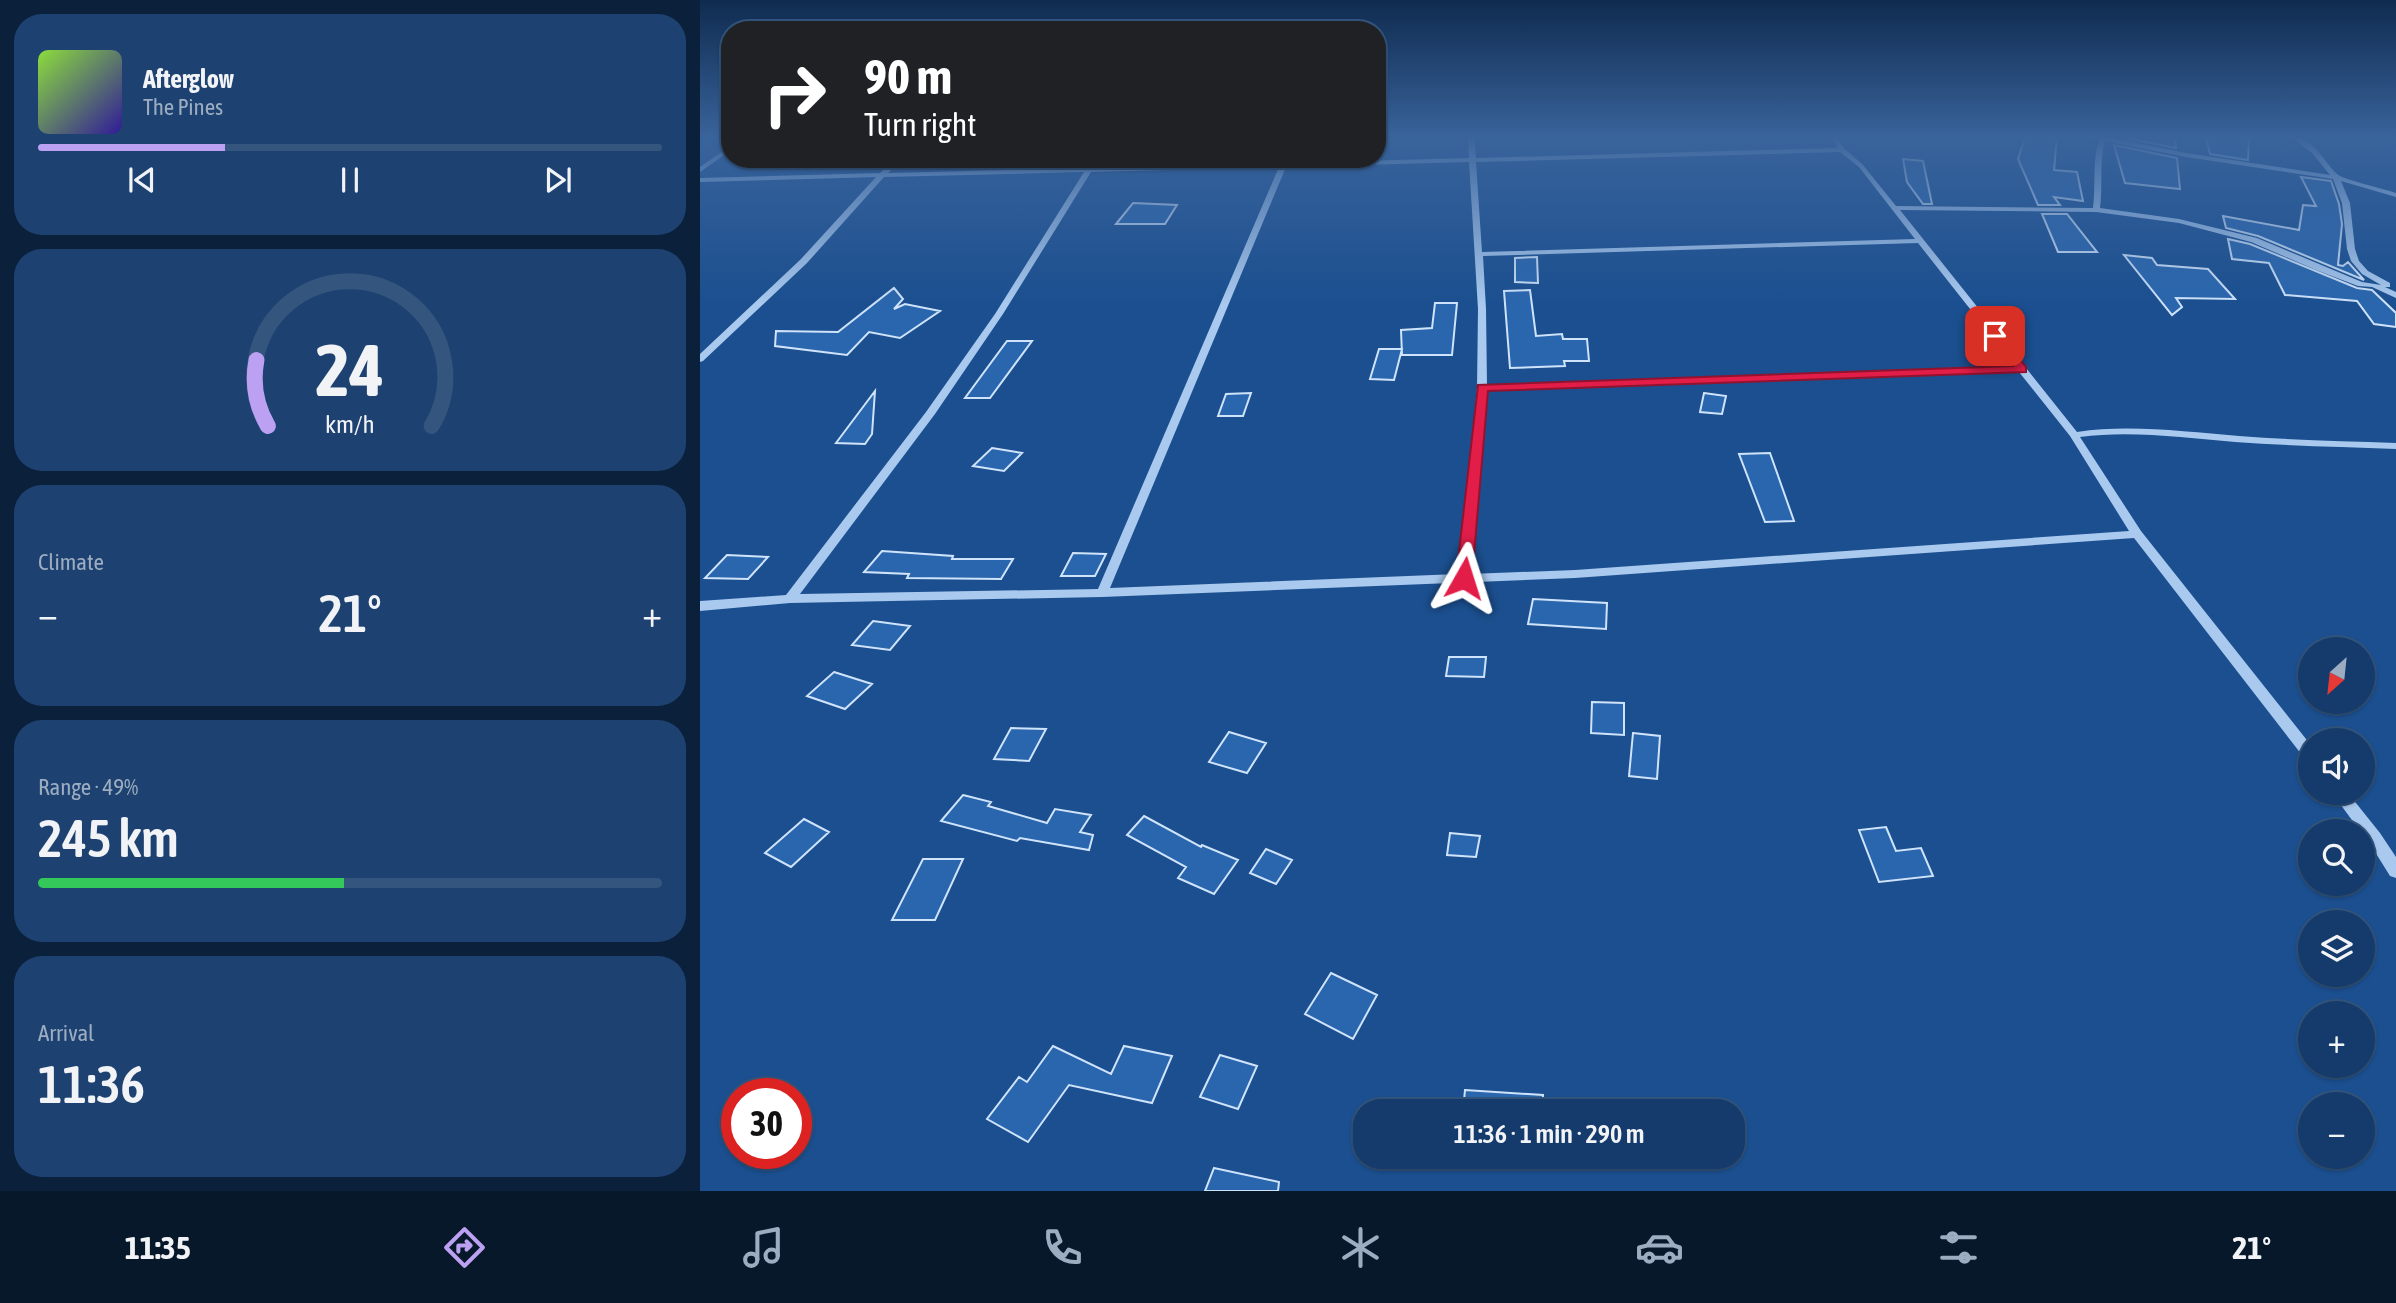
<!DOCTYPE html>
<meta charset="utf-8">
<style>
:root{--surface:#143b6b;--page:#1d4271;--text:#f1f3f6;--muted:#9dadc1;--line:#33557e;--accent:#bca0f2}
body{margin:0;font-family:"Asap Condensed",sans-serif;background:var(--page);color:var(--text);height:100vh;display:flex;flex-direction:column;font-size:26px;white-space:nowrap}
*{box-sizing:border-box;margin:0}
p{font-size:23px;color:var(--muted)}
.icon{flex:none;width:38px;height:38px;fill:none;stroke:currentColor;stroke-width:2;stroke-linecap:round;stroke-linejoin:round}
.map{position:relative;flex:1;overflow:hidden}
.details{display:flex;flex-direction:column;gap:14px;padding:14px;background:#0b203b;width:700px}
.details>*{flex:none}
.top-card{position:absolute;left:21px;top:21px;width:665px;height:147px;border-radius:28px;box-shadow:0 2px 5px #0004,0 0 0 2px var(--line);background:#202124;color:#fff;overflow:hidden}
.needle{width:46px;rotate:207deg}
.tools{position:absolute;left:1598px;top:637px;display:grid;gap:14px}
.tools a{display:grid;place-items:center;width:77px;height:77px;border-radius:50%;background:var(--surface);box-shadow:0 2px 5px #0004,0 0 0 2px var(--line);font-size:35px}
.speed{position:absolute;left:21px;top:1078px;display:flex;gap:14px;font-size:35px;font-weight:700;text-align:center}
.speed>*{display:grid;place-content:center;width:91px;height:91px;border-radius:50%;background:var(--surface);box-shadow:0 2px 5px #0004,0 0 0 2px var(--line);line-height:1}
.speed .limit{border:10px solid #d22;background:#fff;color:#111}
.pin{position:absolute;display:grid;place-items:center;width:60px;height:60px;color:#fff;margin:-30px;border-radius:14px;box-shadow:0 4px 10px #0006}
.me{position:absolute;width:77px;margin:-38px;rotate:6deg;stroke-linejoin:round;filter:drop-shadow(0 0 5px #0008)}
.turn{display:flex;align-items:center;gap:24px;height:147px;padding:0 28px;font-size:32px}
.turn .icon{width:91px;height:91px;stroke-width:2.5}
.turn b{display:block;font-size:49px;line-height:60px}
.big{font-size:52px;font-weight:600;line-height:1.1}
.details .card{flex:1;display:flex;flex-direction:column;justify-content:center;gap:10px;min-width:0;padding:0 24px;border-radius:28px;background:var(--page)}
.details .dial{align-items:center;gap:0}
.dial svg{height:182px;overflow:visible;fill:none;stroke:var(--line);stroke-width:7;stroke-linecap:round;text-anchor:middle}
.dial text{fill:var(--text);stroke:none}
.song{display:flex;align-items:center;gap:21px}
.cover{width:84px;height:84px;border-radius:10px;background:linear-gradient(135deg,hsl(90 70% 55%),hsl(250 70% 35%))}
.played{height:7px;border-radius:4px;background:linear-gradient(90deg,var(--accent) 30%,var(--line) 30%)}
.keys{display:flex;justify-content:space-around;direction:ltr}
.heat{display:flex;justify-content:space-between;align-items:center;font-size:38px;direction:ltr}
.charge{height:10px;border-radius:5px;background:linear-gradient(90deg,#34c759 49%,var(--line) 0)}
.trip{position:absolute;left:653px;top:1099px;width:392px;height:70px;border-radius:28px;background:var(--surface);box-shadow:0 2px 5px #0004,0 0 0 2px var(--line);font-weight:600;line-height:70px;text-align:center}
.menu{display:flex;height:112px;justify-content:space-around;align-items:center;background:#08182b;color:var(--muted)}
.menu .icon{width:49px;height:49px}
.menu .current{color:var(--accent)}
.menu b{font-size:32px;color:var(--text)}
main{display:flex;flex:1;min-height:0}
.map>svg:first-child{display:block}
.building{fill:#2a66ad;stroke:#cfe3fa;stroke-width:2}
.lines{fill:none;stroke-linecap:round;stroke-linejoin:round}
.minor{fill:#a9c9ee;fill-rule:evenodd}
.route{fill:#e11d48;stroke:#92132f;stroke-width:2}
</style>
<main>
<section class="details">
<div class="card">
<div class="song"><i class="cover"></i><div><b>Afterglow</b><p>The Pines</p></div></div>
<div class="played"></div>
<div class="keys"><svg class="icon" aria-label="previous" viewBox="0 0 24 24"><path d="M18 5L8 12l10 7zM5 5v14"/></svg><svg class="icon" aria-label="pause" viewBox="0 0 24 24"><path d="M8 5v14M16 5v14"/></svg><svg class="icon" aria-label="next" viewBox="0 0 24 24"><path d="M6 5l10 7-10 7zM19 5v14"/></svg></div>
</div>
<div class="card dial"><svg viewBox="0 0 100 80">
<path d="M14 69A42 42 0 1 1 86 69"/>
<path d="M14 69A42 42 0 0 1 9 40" stroke="#bca0f2"/>
<text x="50" y="56" font-size="32" font-weight="700">24</text>
<text x="50" y="72" font-size="11">km/h</text>
</svg></div>
<div class="card"><p>Climate</p>
<div class="heat"><a>−</a><b class="big">21°</b><a>+</a></div>
</div>
<div class="card"><p>Range · 49%</p><b class="big">245 km</b><div class="charge"></div></div>
<div class="card"><p>Arrival</p><b class="big">11:36</b></div>
</section>
<div class="map">
<svg width="1696" height="1191" viewBox="0 0 1696 1191">
<rect width="100%" height="100%" fill="#1b4f8f"/>
<path class="building" d="M1325,137h32l-3,33 23,2 6,29 -29,-4 6,8h-22l-20,-46z
M1420,137h55l1,11z
M1506,137h43l-1,23 -38,-6z
M1414,145l63,13 3,31 -55,-6z
M1203,159l20,2 9,43h-9l-16,-22z
M1601,177l30,4 8,23 3,20 -4,41 5,1 5,-4 16,18 -106,-44 -32,-8 -3,-12 76,14 4,-25 13,1z
M433,203l44,2 -12,19h-49z
M1342,214h25l30,38h-39z
M1528,239l22,5 107,44 15,2 24,23v14l-22,-3 -17,-23 -72,-6 -16,-32 -37,-4z
M1424,255l28,3 5,7 51,4 27,30 -59,-1 6,9 -10,8z
M837,257l1,26 -23,-1v-24z
M194,288l9,11 -9,10 11,-5 35,7 -40,27 -31,-6 -22,23 -72,-9 1,-15 62,1z
M830,290l6,46 26,-2 1,5h24l2,22h-25l1,5 -55,2 -6,-77z
M735,303h22l-5,52h-50l-1,-25 31,-2z
M307,341h25l-42,57h-25z
M679,349h23l-8,31 -24,-1z
M175,391l-3,43 -7,10 -29,-1z
M551,393l-8,23h-25l8,-22z
M1004,393l22,3 -4,18 -22,-2z
M292,448l30,5 -18,18 -31,-5z
M1070,453l24,68 -29,1 -26,-68z
M182,551l71,5 -1,3h61l-12,20 -94,-1 2,-4 -45,-2z
M373,553l33,1 -11,22h-34z
M27,555l41,2 -20,22 -43,-1z
M833,599l74,4 -1,26 -78,-5z
M173,621l37,5 -20,24 -38,-5z
M749,657h37l-2,20 -38,-1z
M134,672l38,12 -27,25 -38,-13z
M892,702l32,1v32l-33,-2z
M311,728l35,1 -17,32 -35,-2z
M529,732l37,11 -19,30 -38,-11z
M933,733l27,3 -3,43 -28,-3z
M263,795l28,7 -3,4 59,17 8,-14 36,6 -11,17 13,3 -4,15 -69,-12 -3,3 -76,-20z
M444,816l57,31 1,-2 36,15 -24,34 -36,-16 8,-11 -59,-32z
M104,819l25,13 -38,35 -26,-14z
M1186,827l10,24 25,-3 12,28 -54,6 -20,-52z
M750,833l30,3 -4,21 -29,-2z
M566,849l26,11 -16,24 -26,-11z
M223,859h40l-28,61h-43z
M631,973l46,22 -24,44 -48,-25z
M353,1046l58,28 13,-28 48,10 -20,47 -83,-18 -41,57 -41,-23 32,-42 8,5z
M520,1055l37,11 -19,43 -38,-12z
M765,1090l78,5 -1,16h-79z
M514,1168l65,14 -1,9h-73z"/>
<g class="lines">
<path class="minor" d="M768,137h6l2,21 362,-10 -7,-11h6l8,12 18,16 33,41 197,2c3,-22 -1,-48 6,-68l-10,-3h18l79,16 144,22 -18,-22 -21,-16c23,0 32,24 46,37 7,6 48,15 59,19v4l-55,-16 9,22 5,46 4,12 9,10 22,12v4h-5l11,5v6l-24,-11 -14,-1 -42,-16 -65,-28 -72,-19 -83,-11 -196,-2 177,222c53,-8 109,0 162,4 52,4 105,5 157,7v6c-54,-2 -107,-3 -161,-7 -50,-4 -104,-12 -155,-5l61,94 169,213v17l-5,-2 -171,-221 -559,40 -473,19 -312,6 -90,8v-10l86,-6 140,-183 69,-98 89,-142 -200,5 -77,86 -104,98 -3,1v-8l101,-95 75,-82 -176,5v-4l180,-5 16,-14h7l-15,14 199,-5 6,-9h6l-5,9 187,-5 3,-4 3,1 1,3 181,-5zM1405,141l81,16 147,22 9,24 5,46 4,12 11,13 19,11 -19,-3 -105,-44 -78,-19 -79,-11c3,-21 -1,-46 5,-67zM1140,152l19,15 56,72 -433,13 -6,-90zM769,162l9,147 -1,79 -19,186 -348,14 176,-421zM579,167l-181,422 -298,5 135,-180 68,-100 88,-142zM1218,243l97,123 -528,19 -1,-76 -3,-53zM1319,372l51,64 59,95 -554,39 -105,4 17,-183z
M30,146v5l-30,21v-5z
M1632,793h16l32,40 16,24v21l-6,-2 -28,-45h-2z"/>
</g>
<linearGradient id="sky" x2="0" y2="1"><stop stop-color="#0f2b4f"/><stop offset="0.45" stop-color="#39639b"/><stop offset="1" stop-color="#39639b" stop-opacity="0"/></linearGradient>
<rect width="1696" height="304" fill="url(#sky)"/>
<path class="route" d="M1291,333h8l27,34v5l-538,19 -16,187 -8,6 -8,-6 22,-193 535,-19 -24,-30z"/>
</svg>
<div class="tools">
<a><svg class="needle" viewBox="-14 -14 28 28"><path d="M0-13l5 13h-10z" fill="#e53935"/><path d="M0 13l5-13h-10z" fill="#9dadc1"/></svg></a>
<a><svg class="icon" aria-label="sound" viewBox="0 0 24 24"><path d="M4 9h4l5-4v14l-5-4H4zM17 9q2 3 0 6"/></svg></a>
<a><svg class="icon" aria-label="search" viewBox="0 0 24 24"><circle cx="10" cy="10" r="6"/><path d="M15 15l6 6"/></svg></a>
<a><svg class="icon" aria-label="layers" viewBox="0 0 24 24"><path d="M12 4l9 5-9 5-9-5zM3 14l9 5 9-5"/></svg></a>
<a>+</a>
<a>−</a>
</div>
<div class="speed"><div class="limit">30</div></div>
<div class="pin" style="left:1295px;top:336px;background:#d93025"><svg class="icon" aria-label="arrive" viewBox="0 0 24 24"><path d="M6 21V4h12l-3 4 3 4H6"/></svg></div>
<svg class="me" style="left:764px;top:578px" viewBox="-20 -20 40 40"><path d="M0-17L14 15 0 8-14 15z" fill="#e11d48" stroke="#fff" stroke-width="4"/></svg>
<div class="trip">11:36 · 1 min · 290 m</div>
<div class="top-card">
<div class="turn"><svg class="icon" aria-label="right" viewBox="0 0 24 24"><path d="M7 20v-9h11M14 6l5 5-5 5"/></svg><div><b>90 m</b>Turn right</div></div>
</div>
</div>
</main>
<nav class="menu">
<b>11:35</b>
<svg class="icon current" aria-label="directions" viewBox="0 0 24 24"><path d="M12 3l9 9-9 9-9-9zM9 14v-3h6M13 9l2 2-2 2"/></svg>
<svg class="icon" aria-label="music" viewBox="0 0 24 24"><path d="M9 18V5l10-2v13"/><circle cx="6" cy="18" r="3"/><circle cx="16" cy="16" r="3"/></svg>
<svg class="icon" aria-label="phone" viewBox="0 0 24 24"><path d="M5 4h4l2 5-3 2q2 4 5 5l2-3 5 2v4C11 20 4 13 5 4z"/></svg>
<svg class="icon" aria-label="climate" viewBox="0 0 24 24"><path d="M12 3v18M4 7l16 10M4 17L20 7"/></svg>
<svg class="icon" aria-label="car" viewBox="0 0 24 24"><path d="M5 17H2v-5l4-1 3-4h7l3 4 3 1v5h-3M9 17h6M6 11h13"/><circle cx="7" cy="17" r="2"/><circle cx="17" cy="17" r="2"/></svg>
<svg class="icon" aria-label="filters" viewBox="0 0 24 24"><path d="M4 7h16M4 17h16"/><circle cx="9" cy="7" r="2"/><circle cx="15" cy="17" r="2"/></svg>
<b>21°</b>
</nav>
